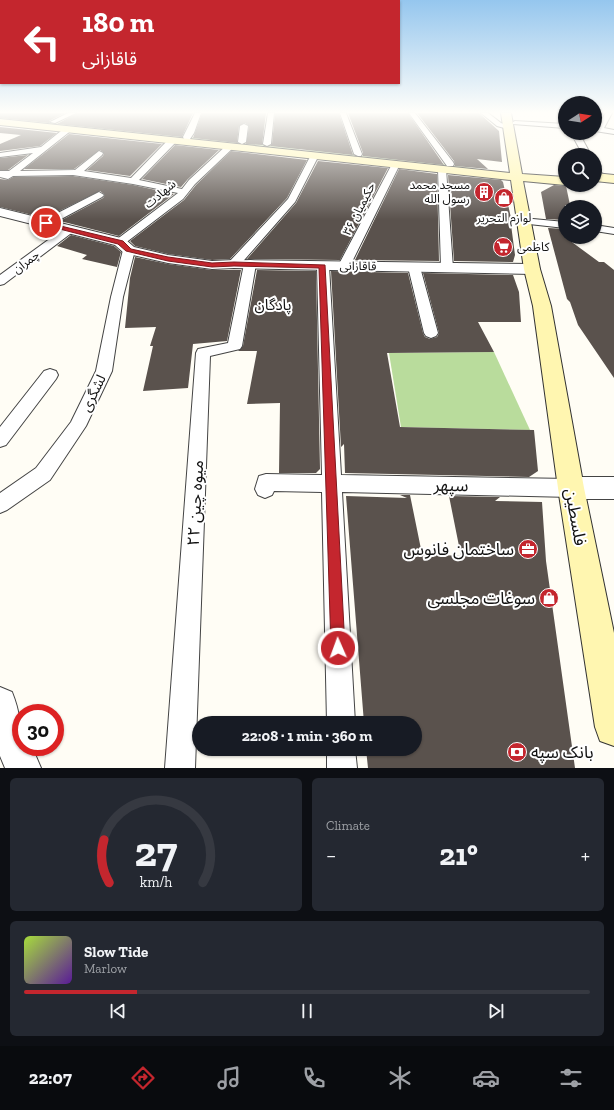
<!DOCTYPE html>
<meta charset="utf-8">
<style>
:root{--surface:#171b24;--page:#242831;--text:#f1f3f6;--muted:#9ea1a6;--line:#363941;--accent:#c4262e}
body{margin:0;font-family:"Zilla Slab","Noto Sans Arabic",serif;background:var(--page);color:var(--text);height:100vh;display:flex;flex-direction:column;font-size:15px;white-space:nowrap}
*{box-sizing:border-box;margin:0}
p{font-size:13px;color:var(--muted)}
.icon{flex:none;width:22px;height:22px;fill:none;stroke:currentColor;stroke-width:2;stroke-linecap:round;stroke-linejoin:round}
.map{position:relative;height:768px;overflow:hidden}
.sheet{display:flex;flex-direction:column;gap:10px;padding:10px;background:#0d0f14;flex:1}
.sheet>*{flex:none}
.hud{position:absolute;left:0px;top:0px;width:400px;height:84px;box-shadow:0 1px 3px #0004;background:#c4262e;color:#fff;overflow:hidden}
.needle{width:26px;rotate:78deg}
.controls{position:absolute;left:558px;top:96px;display:grid;gap:8px}
.controls a{display:grid;place-items:center;width:44px;height:44px;border-radius:50%;background:var(--surface);box-shadow:0 1px 3px #0004;font-size:20px}
.speed{position:absolute;left:12px;top:704px;display:flex;gap:8px;font-size:20px;font-weight:700;text-align:center}
.speed>*{display:grid;place-content:center;width:52px;height:52px;border-radius:50%;background:var(--surface);box-shadow:0 1px 3px #0004;line-height:1}
.speed .limit{border:6px solid #d22;background:#fff;color:#111}
.pin{position:absolute;display:grid;place-items:center;width:34px;height:34px;color:#fff;margin:-17px;border:2px solid #fff;border-radius:50%;box-shadow:0 1px 4px #0007}
.me{position:absolute;width:44px;margin:-22px;rotate:358deg;stroke-linejoin:round;filter:drop-shadow(0 0 3px #0008)}
.turn{display:flex;align-items:center;gap:14px;height:84px;padding:0 16px;font-size:18px}
.turn .icon{width:52px;height:52px;stroke-width:2.5}
.turn b{display:block;font-size:28px;line-height:34px}
.big{font-size:30px;font-weight:700;line-height:1.1}
.sheet .card{flex:1;display:flex;flex-direction:column;justify-content:center;gap:6px;min-width:0;padding:0 14px;border-radius:6px;background:var(--page)}
.sheet .dial{align-items:center;gap:0}
.dial svg{height:104px;overflow:visible;fill:none;stroke:var(--line);stroke-width:7;stroke-linecap:round;text-anchor:middle}
.dial text{fill:var(--text);stroke:none}
.song{display:flex;align-items:center;gap:12px}
.cover{width:48px;height:48px;border-radius:6px;background:linear-gradient(135deg,hsl(80 70% 55%),hsl(270 70% 35%))}
.played{height:4px;border-radius:2px;background:linear-gradient(90deg,var(--accent) 20%,var(--line) 20%)}
.keys{display:flex;justify-content:space-around;direction:ltr}
.heat{display:flex;justify-content:space-between;align-items:center;font-size:22px;direction:ltr}
.sheet .tiles{flex:1;display:grid;gap:10px;grid-template-columns:1fr 1fr}
.card:last-child{grid-column:span 2}
.trip{position:absolute;left:192px;top:716px;width:230px;height:40px;border-radius:20px;background:var(--surface);box-shadow:0 1px 3px #0004;font-weight:700;line-height:40px;text-align:center}
.tab-bar{display:flex;height:64px;justify-content:space-around;align-items:center;background:#090b0e;color:var(--muted)}
.tab-bar .icon{width:28px;height:28px}
.tab-bar .current{color:var(--accent)}
.tab-bar b{font-size:18px;color:var(--text)}
.map>svg:first-child{display:block}
.green{fill:#d5ebbd}
.forest{fill:#b9dc9c}
.building{fill:#5a524d}
.lines{fill:none;stroke-linecap:round;stroke-linejoin:round}
.minor-casing{stroke:#444;stroke-width:2}
.tertiary-casing{stroke:#444;stroke-width:2}
.secondary-casing{stroke:#333;stroke-width:2}
.minor{fill:#fff;fill-rule:evenodd}
.tertiary{fill:#fff;fill-rule:evenodd}
.secondary{fill:#fff6b0;fill-rule:evenodd}
.route{fill:#c4262e;stroke:#7f191e}
.labels{text-anchor:middle;stroke-width:4;stroke-linejoin:round;paint-order:stroke}
.far-poi-label{font-size:12px;fill:#111;stroke:#fff;text-anchor:end}
.far-street-label{font-size:12px;fill:#111;stroke:#fff}
.street-label{font-size:14px;fill:#111;stroke:#fff}
.neighbourhood-label{font-size:15px;fill:#111;stroke:#fff}
.near-street-label{font-size:17px;fill:#111;stroke:#fff}
.near-poi-label{font-size:17px;fill:#111;stroke:#fff;text-anchor:end}
</style>
<div class="map">
<svg width="614" height="768" viewBox="0 0 614 768">
<rect width="100%" height="100%" fill="#fffdf5"/>
<path class="green" d="M0,117l300,31 -1,3 -299,-29z
M310,149l140,15 34,6 -180,-16 1,-3z"/>
<path class="forest" d="M494,352l36,78 -129,-3 -12,-74z"/>
<path class="building" d="M0,113h65l-16,8v2l-49,-5z
M77,113h116l-11,24 -125,-13z
M202,113h64l-4,32 -16,-1 3,-18 -4,-3 -6,3 -2,17 -44,-5z
M275,113h64l14,42 -83,-9 2,-2z
M348,113h60l36,52 -81,-9v-3z
M417,113h62l20,18 3,31 -25,-3 11,10 -33,-3 -1,-5z
M0,127l57,6 -17,13 -40,5v-7l21,-9 -21,-2z
M69,134l93,10 -32,32 -43,-6 16,-14 1,-3 -4,-3 -26,19h-50z
M175,145l44,5 -31,29 -7,8 -39,-8z
M231,151l76,9 -20,38 -57,61 -18,1 -44,-6 -33,-8 -5,-5 54,-41 12,-15z
M28,155l-20,15h-8v-12z
M318,161l70,7 -48,92 -93,-1 49,-56z
M399,169l38,5 2,87 -84,-1z
M448,175l53,5 2,2 8,36 -1,-1 5,38 -2,7 -59,-1z
M73,176l60,9 41,9 -55,42 -59,-15 43,-23 2,-3 -5,-4 -55,27 -45,-11v-28l8,1 5,-3z
M554,185l12,1 4,19h-5v15l-19,-1 -5,-27z
M548,228l17,1v8l34,25h5l10,8v108l-36,-53 -8,-23 -3,-3z
M71,235l43,11 7,6 -4,15 -35,-8 5,-4 -30,-9z
M135,257l33,7 44,6h29l-14,71 -34,3 -5,44 -45,3 10,-45h-3l6,-19 -31,1 5,-50z
M257,270l59,1 4,198 -4,4h-37l1,-70 -33,1 10,-53h-19l5,-5z
M331,271l77,2 15,60 2,4 5,2 7,-2 2,-4 -16,-60 90,2 6,17 2,30h-43l16,30 -107,1 13,74 134,3 4,41 -9,6 -184,-4 -1,-29 -3,3z
M400,495h10l12,59 39,2 -12,-60 51,1 -5,4 47,1 4,59 29,207h-207l-2,-19h49v-26h-51l-18,-227 61,2z"/>
<g class="lines">
<g class="minor-casing">
<path id="minor" d="M68,113h8l-21,10 -5,-1z
M195,113h6l-7,20 -4,6h-6l-1,-2z
M268,113h6l-3,31 -4,2 -4,-2z
M340,113h6l16,41 -1,2h-3l-4,-2z
M409,113h6l38,49 1,2 -1,2h-6z
M481,113h7l13,10 11,4 -4,2 -11,-3z
M606,113h6l-8,15 10,2v4l-19,-3v-4h2z
M515,121l50,3v4l-52,-4v-2z
M244,124l4,2 -2,16 -4,2 -4,-2 2,-16z
M66,127h6l1,2 -53,42 55,-1 24,-19 4,2 -1,2 -18,16 47,7 39,-40h6v4l-37,38 43,9 7,-9 39,-36h6l1,2 -40,38 -12,15 -59,45 -4,1 -6,-3 2,-2 62,-47 -45,-9 -60,-9 -60,1 -5,3 -8,-2v-6h9l24,-18 -33,4v-4l41,-6z
M571,133h8l12,22h-8z
M312,153h3l4,2 -24,47 -57,65h-8l-2,-3 2,-3 58,-62z
M396,161l4,3 -50,102 -2,3h-8l-2,-3 54,-102z
M442,166l4,3 7,99 -2,3h-8l-2,-3 -3,-99z
M595,166l3,1 6,10 -1,2 -3,1 -4,-3z
M99,192l5,3 -2,2 -52,28 -4,1 -5,-3 1,-2z
M533,219l32,3v6l-36,-4 -1,-2 1,-2z
M595,225l19,3v6l-19,-3z
M70,226l4,1 1,2 -1,2 -70,53 -4,1v-10l66,-48z
M129,247l4,1 2,2 -12,47 -11,74 -26,55 -36,54 -43,30 -7,3v-20l36,-25 35,-46 25,-51 15,-74 12,-47 2,-2z
M250,260l4,1 2,3 -14,82 -2,3 -30,7 -15,412h-30l31,-415 2,-4 30,-6 16,-79 2,-3z
M323,262l4,1 2,3 12,209 230,4 7,3 3,6 -3,6 -7,3 -229,-5 13,231h-28l-5,-231 -48,-1 -2,4 -7,3 -7,-3 -3,-6 4,-13 7,-2 56,1 -5,-209 2,-3z
M414,263l4,1 2,3 18,66 -2,3 -5,2 -5,-2 -2,-3 -16,-66 2,-3z
M50,369l6,2 2,4 -2,4 -50,66 -6,2v-20l44,-56z
M327,749h28l2,19h-30z"/>
</g>
<g class="tertiary-casing">
<path id="tertiary" d="M0,208l125,31 9,8 34,8 44,6 22,-1 298,4 5,2 3,3 -3,3 -5,2 -298,-6 -22,1 -44,-6 -44,-10 -9,-8 -115,-29z
M571,477h43v22h-43l-9,-3 -3,-8 3,-8z
M0,687l12,5c8,20 9,34 9,55h11l9,21h-36l-5,-12z"/>
</g>
<g class="secondary-casing">
<path id="secondary" d="M501,113h10l11,61 43,3v8l-42,-4 17,88 11,37 33,182 30,145v113l-14,-5 -5,-14 -37,-239 -25,-182 -9,-37 -13,-89 -511,-55v-6l510,54z
M595,173l19,2v8l-19,-2z"/>
</g>
<use href="#minor" class="minor"/>
<use href="#tertiary" class="tertiary"/>
<use href="#secondary" class="secondary"/>
</g>
<linearGradient id="sky" x2="0" y2="1"><stop stop-color="#95c6ee"/><stop offset="0.51" stop-color="#fffefa"/><stop offset="1" stop-color="#fffefa" stop-opacity="0"/></linearGradient>
<rect width="614" height="220" fill="url(#sky)"/>
<path class="route" d="M44,222l79,19 8,8 37,8 44,6 22,-1 91,3 20,383 -2,5 -5,2 -5,-2 -2,-5 -12,-380 -85,-2 -22,1 -44,-6 -42,-10 -8,-7 -74,-19z"/>
<defs>
<g id="building-disc" transform="scale(1)"><circle r="9.5" fill="#c4262e" stroke="#fff"/><path d="M-4-6H4V6H1V3H-1V6H-4ZM-2.5-4.3h1.7v1.8h-1.7ZM.8-4.3h1.7v1.8H.8ZM-2.5-1h1.7V.8h-1.7ZM.8-1h1.7V.8H.8Z" fill="#fff"/></g>
<g id="shop-disc" transform="scale(1)"><circle r="9.5" fill="#c4262e" stroke="#fff"/><path d="M-5-2.5h2.3a2.7 3.5 0 0 1 5.4 0H5L5.5 6h-11ZM-1.5-2.5h3a1.5 2.3 0 0 0-3 0Z" fill="#fff"/></g>
<g id="supermarket-disc" transform="scale(1)"><circle r="9.5" fill="#c4262e" stroke="#fff"/><path d="M-6-5.5h2.5l.6 2H6L4.5 2H-2.5L-4.4-4H-6ZM-1.5 3.2a1.3 1.3 0 1 0 .1 0ZM3 3.2a1.3 1.3 0 1 0 .1 0Z" fill="#fff"/></g>
<g id="office-disc" transform="scale(1)"><circle r="9.5" fill="#c4262e" stroke="#fff"/><path d="M-6-3h4V-5.5h4V-3h4V5H-6ZM-1-4.5V-3h2v-1.5ZM-6 0V1H6V0Z" fill="#fff"/></g>
<g id="bank-disc" transform="scale(1)"><circle r="9.5" fill="#c4262e" stroke="#fff"/><path d="M-6-4H6V4H-6ZM0-2.3a2.3 2.3 0 1 0 0 4.6a2.3 2.3 0 1 0 0-4.6Z" fill="#fff"/></g>
</defs>
<g fill-rule="evenodd">
<use href="#building-disc" x="484" y="192"/>
<use href="#shop-disc" x="504" y="198"/>
<use href="#supermarket-disc" x="503" y="247"/>
<use href="#office-disc" x="528" y="549"/>
<use href="#shop-disc" x="549" y="598"/>
<use href="#bank-disc" x="517" y="752"/>
</g>
<g class="labels">
<g class="far-poi-label">
<text x="470" y="189">مسجد محمد<tspan x="470" dy="14">رسول الله</tspan></text>
<text x="504" y="222" text-anchor="middle">لوازم التحریر</text>
<text x="517" y="251" text-anchor="start">کاظمی</text>
</g>
<g class="far-street-label">
<text transform="translate(160 194) rotate(-40)" y="4">شهادت</text>
<text transform="translate(359 209) rotate(-63)" y="4">۳۶ حکیمیان</text>
<text transform="translate(26 262) rotate(-37)" y="4">چمران</text>
<text transform="translate(358 266) rotate(1)" y="4">قاقازانی</text>
</g>
<g class="street-label">
<text transform="translate(93 393) rotate(-64)" y="5">لشگری</text>
</g>
<g class="neighbourhood-label">
<text x="273" y="310">پادگان</text>
</g>
<g class="near-street-label">
<text transform="translate(451 485) rotate(1)" y="6">سپهر</text>
<text transform="translate(195 503) rotate(-87)" y="6">۲۲ میوه چین</text>
<text transform="translate(576 517) rotate(80)" y="6">فلسطین</text>
</g>
<g class="near-poi-label">
<text x="514" y="555">ساختمان فانوس</text>
<text x="535" y="604">سوغات مجلسی</text>
<text x="531" y="758" text-anchor="start">بانک سپه</text>
</g>
</g>
</svg>
<div class="controls">
<a><svg class="needle" viewBox="-14 -14 28 28"><path d="M0-13l5 13h-10z" fill="#e53935"/><path d="M0 13l5-13h-10z" fill="#9ea1a6"/></svg></a>
<a><svg class="icon" aria-label="search" viewBox="0 0 24 24"><circle cx="10" cy="10" r="6"/><path d="M15 15l6 6"/></svg></a>
<a><svg class="icon" aria-label="layers" viewBox="0 0 24 24"><path d="M12 4l9 5-9 5-9-5zM3 14l9 5 9-5"/></svg></a>
</div>
<div class="speed"><div class="limit">30</div></div>
<div class="pin" style="left:46px;top:223px;background:#d93025"><svg class="icon" aria-label="arrive" viewBox="0 0 24 24"><path d="M6 21V4h12l-3 4 3 4H6"/></svg></div>
<svg class="me" style="left:338px;top:648px" viewBox="-20 -20 40 40"><circle r="17" fill="#c4262e" stroke="#fff" stroke-width="3"/><path d="M0-11L8 9 0 5-8 9z" fill="#fff"/></svg>
<div class="trip">22:08 · 1 min · 360 m</div>
<div class="hud">
<div class="turn"><svg class="icon" aria-label="left" viewBox="0 0 24 24"><path d="M17 20v-9H6M10 6l-5 5 5 5"/></svg><div><b>180 m</b>قاقازانی</div></div>
</div>
</div>
<section class="sheet">
<div class="tiles">
<div class="card dial"><svg viewBox="0 0 100 80">
<path d="M14 69A42 42 0 1 1 86 69"/>
<path d="M14 69A42 42 0 0 1 10 36" stroke="#c4262e"/>
<text x="50" y="56" font-size="32" font-weight="700">27</text>
<text x="50" y="72" font-size="11">km/h</text>
</svg></div>
<div class="card"><p>Climate</p>
<div class="heat"><a>−</a><b class="big">21°</b><a>+</a></div>
</div>
<div class="card">
<div class="song"><i class="cover"></i><div><b>Slow Tide</b><p>Marlow</p></div></div>
<div class="played"></div>
<div class="keys"><svg class="icon" aria-label="previous" viewBox="0 0 24 24"><path d="M18 5L8 12l10 7zM5 5v14"/></svg><svg class="icon" aria-label="pause" viewBox="0 0 24 24"><path d="M8 5v14M16 5v14"/></svg><svg class="icon" aria-label="next" viewBox="0 0 24 24"><path d="M6 5l10 7-10 7zM19 5v14"/></svg></div>
</div>
</div>
</section>
<nav class="tab-bar">
<b>22:07</b>
<svg class="icon current" aria-label="directions" viewBox="0 0 24 24"><path d="M12 3l9 9-9 9-9-9zM9 14v-3h6M13 9l2 2-2 2"/></svg>
<svg class="icon" aria-label="music" viewBox="0 0 24 24"><path d="M9 18V5l10-2v13"/><circle cx="6" cy="18" r="3"/><circle cx="16" cy="16" r="3"/></svg>
<svg class="icon" aria-label="phone" viewBox="0 0 24 24"><path d="M5 4h4l2 5-3 2q2 4 5 5l2-3 5 2v4C11 20 4 13 5 4z"/></svg>
<svg class="icon" aria-label="climate" viewBox="0 0 24 24"><path d="M12 3v18M4 7l16 10M4 17L20 7"/></svg>
<svg class="icon" aria-label="car" viewBox="0 0 24 24"><path d="M5 17H2v-5l4-1 3-4h7l3 4 3 1v5h-3M9 17h6M6 11h13"/><circle cx="7" cy="17" r="2"/><circle cx="17" cy="17" r="2"/></svg>
<svg class="icon" aria-label="filters" viewBox="0 0 24 24"><path d="M4 7h16M4 17h16"/><circle cx="9" cy="7" r="2"/><circle cx="15" cy="17" r="2"/></svg>
</nav>
